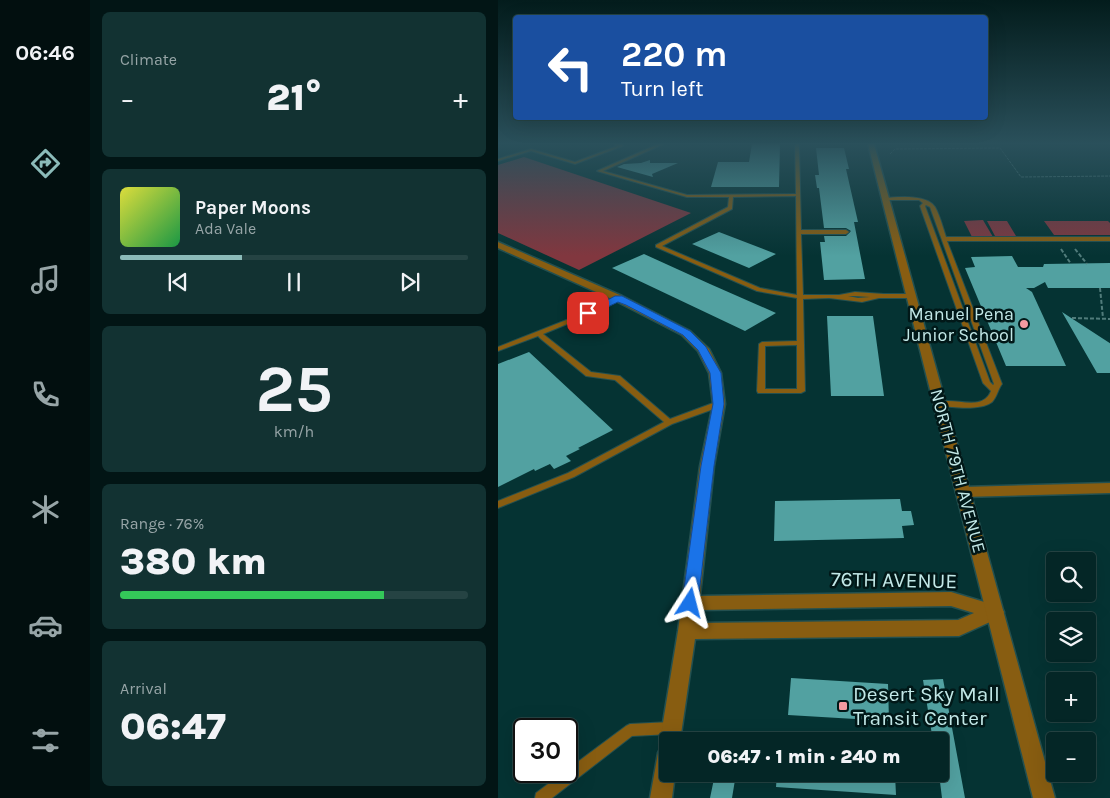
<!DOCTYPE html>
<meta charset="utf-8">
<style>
:root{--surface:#042626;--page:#123232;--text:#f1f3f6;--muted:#97a5a7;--line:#254343;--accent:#8bbbb9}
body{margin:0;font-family:Karla,sans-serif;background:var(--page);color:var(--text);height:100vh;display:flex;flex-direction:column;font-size:19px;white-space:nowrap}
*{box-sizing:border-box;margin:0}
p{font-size:16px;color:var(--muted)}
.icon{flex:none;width:28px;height:28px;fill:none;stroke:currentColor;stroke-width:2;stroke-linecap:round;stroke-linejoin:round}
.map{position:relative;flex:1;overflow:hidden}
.sheet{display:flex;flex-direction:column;gap:12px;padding:12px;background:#021515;width:408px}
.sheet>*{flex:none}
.top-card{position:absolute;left:15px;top:15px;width:475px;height:105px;border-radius:5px;box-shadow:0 5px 20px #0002,0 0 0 1px var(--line);background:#1a4fa0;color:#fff;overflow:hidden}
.controls{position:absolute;left:548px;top:552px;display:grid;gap:10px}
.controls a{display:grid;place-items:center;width:50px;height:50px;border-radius:5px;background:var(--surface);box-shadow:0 5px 20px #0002,0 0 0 1px var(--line);font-size:25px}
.speed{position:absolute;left:15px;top:718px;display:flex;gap:10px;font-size:25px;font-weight:700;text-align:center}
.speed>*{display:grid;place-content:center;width:65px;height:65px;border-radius:50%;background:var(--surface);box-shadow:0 5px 20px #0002,0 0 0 1px var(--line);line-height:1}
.speed .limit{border:2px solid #111;border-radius:8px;background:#fff;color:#111}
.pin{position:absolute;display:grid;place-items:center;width:42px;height:42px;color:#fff;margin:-21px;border-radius:10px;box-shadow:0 2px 8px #0006}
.me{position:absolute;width:55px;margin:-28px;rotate:9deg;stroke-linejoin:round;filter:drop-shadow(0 0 4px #0008)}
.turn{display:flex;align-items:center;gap:18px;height:105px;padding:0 25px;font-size:22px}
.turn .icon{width:65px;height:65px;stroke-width:2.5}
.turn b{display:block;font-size:35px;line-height:42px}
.big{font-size:38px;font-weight:800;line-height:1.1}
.sheet .tile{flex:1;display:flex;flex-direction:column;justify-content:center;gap:8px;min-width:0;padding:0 18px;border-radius:8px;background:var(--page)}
.sheet .dial{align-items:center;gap:0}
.dial b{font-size:65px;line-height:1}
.song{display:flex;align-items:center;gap:15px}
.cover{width:60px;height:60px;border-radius:8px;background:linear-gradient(135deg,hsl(60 70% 55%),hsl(140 70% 35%))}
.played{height:5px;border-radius:2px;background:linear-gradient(90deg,var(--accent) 35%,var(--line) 35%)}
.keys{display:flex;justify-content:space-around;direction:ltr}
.heat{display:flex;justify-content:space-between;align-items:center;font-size:28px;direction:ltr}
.charge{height:8px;border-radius:4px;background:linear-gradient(90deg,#34c759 76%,var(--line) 0)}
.trip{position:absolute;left:161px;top:732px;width:290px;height:50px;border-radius:5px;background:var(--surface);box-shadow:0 5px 20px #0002,0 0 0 1px var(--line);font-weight:800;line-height:50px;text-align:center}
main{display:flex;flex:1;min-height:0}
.menu{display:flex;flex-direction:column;width:90px;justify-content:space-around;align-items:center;background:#020f0f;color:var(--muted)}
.menu .icon{width:35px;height:35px}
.menu .selected{color:var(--accent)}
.menu b{font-size:22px;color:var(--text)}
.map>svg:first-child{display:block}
.green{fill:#81373f}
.building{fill:#52a1a1}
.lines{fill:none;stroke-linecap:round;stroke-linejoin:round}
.service-casing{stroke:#235050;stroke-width:2}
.minor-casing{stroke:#235050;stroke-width:3}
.tertiary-casing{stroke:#235050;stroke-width:3}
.path-far1{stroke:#517c7b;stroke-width:1;stroke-dasharray:3 1;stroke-linecap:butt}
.path{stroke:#517c7b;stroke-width:2;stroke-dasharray:4 2;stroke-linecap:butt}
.service{fill:#885d11;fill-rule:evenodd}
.minor{fill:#885d11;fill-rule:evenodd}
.tertiary{fill:#885d11;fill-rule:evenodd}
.route{fill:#1a73e8;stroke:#114b97}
.poi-dot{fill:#f49aa0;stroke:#011818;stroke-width:2}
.labels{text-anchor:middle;stroke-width:5;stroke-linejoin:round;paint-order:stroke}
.poi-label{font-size:18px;fill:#c2e8e7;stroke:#011818;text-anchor:end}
.street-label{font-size:18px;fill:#c2e8e7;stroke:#011818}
.near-street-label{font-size:21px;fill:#c2e8e7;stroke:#011818}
.near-poi-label{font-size:21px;fill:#c2e8e7;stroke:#011818;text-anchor:start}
</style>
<main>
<nav class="menu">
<b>06:46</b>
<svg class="icon selected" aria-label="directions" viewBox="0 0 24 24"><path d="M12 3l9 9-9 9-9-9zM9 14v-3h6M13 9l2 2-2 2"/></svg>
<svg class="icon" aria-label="music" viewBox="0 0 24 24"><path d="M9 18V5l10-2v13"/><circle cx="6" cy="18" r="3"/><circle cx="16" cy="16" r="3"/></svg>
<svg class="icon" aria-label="phone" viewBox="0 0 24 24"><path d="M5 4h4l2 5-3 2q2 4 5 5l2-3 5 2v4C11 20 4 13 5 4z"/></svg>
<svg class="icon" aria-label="climate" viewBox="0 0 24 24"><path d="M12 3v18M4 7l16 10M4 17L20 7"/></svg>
<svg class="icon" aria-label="car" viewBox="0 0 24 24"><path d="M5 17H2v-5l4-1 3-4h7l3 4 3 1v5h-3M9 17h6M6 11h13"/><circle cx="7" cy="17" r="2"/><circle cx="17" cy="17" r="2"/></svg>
<svg class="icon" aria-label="filters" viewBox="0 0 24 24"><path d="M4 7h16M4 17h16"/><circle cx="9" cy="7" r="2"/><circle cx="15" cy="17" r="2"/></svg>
</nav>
<section class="sheet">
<div class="tile"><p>Climate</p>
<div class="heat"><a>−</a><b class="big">21°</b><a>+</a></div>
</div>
<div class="tile">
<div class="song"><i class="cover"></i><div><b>Paper Moons</b><p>Ada Vale</p></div></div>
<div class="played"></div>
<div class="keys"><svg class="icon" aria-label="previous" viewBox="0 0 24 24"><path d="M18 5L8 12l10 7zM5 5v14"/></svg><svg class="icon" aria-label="pause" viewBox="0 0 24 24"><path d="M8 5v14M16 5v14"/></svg><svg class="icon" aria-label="next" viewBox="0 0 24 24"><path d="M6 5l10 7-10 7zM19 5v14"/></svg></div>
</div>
<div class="tile dial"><b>25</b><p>km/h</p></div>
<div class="tile"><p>Range · 76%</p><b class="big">380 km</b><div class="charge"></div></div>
<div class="tile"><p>Arrival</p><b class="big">06:47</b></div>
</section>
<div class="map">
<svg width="613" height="798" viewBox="0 0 613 798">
<rect width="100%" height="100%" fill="#053333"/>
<path class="green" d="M26,157l167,56 -112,57 -81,-37v-68z
M485,220l10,17h-21l-8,-16z
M489,221h20l9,15h-21z
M546,221h64l2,2v12h-56z"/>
<path class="building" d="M254,144h28l-1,43h-68l7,-25h31z
M318,148h28l5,21h-3l12,53h-4l11,57 -41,1 -4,-38h5l-1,-6h22l5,-5 -5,-3h-22l-5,-40h-2l-2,-13h4z
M152,160v3h28l-26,11 1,3 -36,-10 7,-3 17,-1z
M221,232l57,22 -27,14 -57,-24z
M146,254l66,30 66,29 -31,18 -133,-63z
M514,256l6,11h25l1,-3 67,-1v25h-63l-3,-6 -11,6h-8l6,4 34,74h-60l-41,-98 10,-1 -4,-10z
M564,312l49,32v29h-14z
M329,316h46l11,80h-53z
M31,352l84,78 -35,18 2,1 -14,7 5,5 -17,8 -4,-5 -15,7 -1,-2 -36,18v-123z
M402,499l2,12h9l3,14 -12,1 2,12 -130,3 1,-40z
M293,678l97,6 1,37 -101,-6z
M445,679l22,119h-23l-3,-24h1v-33h-7l-10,-61z
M217,774h21l-4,24h-22z
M279,774h118l1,21 -120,-8z"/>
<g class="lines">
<g class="service-casing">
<path id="service" d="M116,144h7l2,2 -48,18 -44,-13 -33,10v-2l33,-10 44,13 42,-16z
M160,144h6l-61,27 84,24 109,-1 -1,-50h4l2,86h45l3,2 -3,2h-45l2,61h36l16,-3 29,2h28l3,2 -3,2h-33l-17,4 -33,-4 -26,1 2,92 -4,2h-43l-1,-2 2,-47 3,-2 35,-1v-43l-40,-7 -101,-44v-2l72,-38 1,-10h-42l-90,-26zM298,196l1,99 -37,-7 -98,-42 70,-37 1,-12zM350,296h7l15,1 -12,1zM299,345v44h-32v-43z
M387,198c13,-1 42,-4 50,9 5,9 8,21 11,30h165v4h-164l55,143c-4,5 -5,13 -10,18 -11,9 -39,5 -52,4l-4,-2c14,-10 46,10 55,-13l-8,-8 -63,-177 3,-3 -4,-3h-34zM428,205l4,2 64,177 -1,1 -3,-3 -65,-176z
M120,296l2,1v2l-14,9 -63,26 48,38 29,4 50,43 46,-17h3l4,2 -1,2 -50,18 -98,53 -76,31v-7l70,-28 96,-51 -49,-42 -29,-4 -45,-37 -3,-3 -40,15v-4l104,-41z
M173,722l4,2 2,4 -2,4 -4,2 -39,2 -80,62h-17l1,-5 90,-67 4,-2z"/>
</g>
<g class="minor-casing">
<path id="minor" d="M0,242l124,54 68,35 19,18 12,24 4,31 -11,62 -14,130 251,-4 50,15 3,5 -3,5 -42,19 -264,3 -15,102h-12v33h7l-3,24h-22l8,-45 4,-8 -2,-4 18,-110 22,-165 13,-62 -4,-31 -11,-22 -16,-16 -68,-35 -116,-52zM453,606l23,7 -16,7 -261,3 1,-13z
M613,483v10l-148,4 -5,-1 -2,-4 2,-4 5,-1z"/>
</g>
<g class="tertiary-casing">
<path id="tertiary" d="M370,144h6l181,654h-22z"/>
</g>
<path class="path-far1" d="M392,154l5,-5 105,-1 21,29 90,-1"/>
<path class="path" d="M563,249l10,15
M577,249l12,15
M602,288l3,30
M574,318l39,1"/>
<use href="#service" class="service"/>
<use href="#minor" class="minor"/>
<use href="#tertiary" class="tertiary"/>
</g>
<linearGradient id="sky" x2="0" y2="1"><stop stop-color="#031c1c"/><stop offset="0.56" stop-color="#2a505b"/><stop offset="1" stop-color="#2a505b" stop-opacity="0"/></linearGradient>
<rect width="613" height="256" fill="url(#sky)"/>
<path class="route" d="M117,296h7l68,35 16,16 15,26 3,31 -10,62 -16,137 -2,5 -6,1 -6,-1 -2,-5 19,-137 12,-62 -3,-31 -12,-23 -15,-15 -57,-30 -8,-3 -27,13 -3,1 -5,-3z"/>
<g class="poi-dot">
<circle cx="526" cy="324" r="5"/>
<rect x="340" y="701" width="10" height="10" rx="2.5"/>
</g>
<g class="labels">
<g class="poi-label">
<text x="516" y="320">Manuel Pena<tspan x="516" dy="21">Junior School</tspan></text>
</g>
<g class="street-label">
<text transform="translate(460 471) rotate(75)" y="6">NORTH 79TH AVENUE</text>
</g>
<g class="near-street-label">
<text transform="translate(396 580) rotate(1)" y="7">76TH AVENUE</text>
</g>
<g class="near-poi-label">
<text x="355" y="701">Desert Sky Mall<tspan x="355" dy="24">Transit Center</tspan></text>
</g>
</g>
</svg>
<div class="controls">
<a><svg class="icon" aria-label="search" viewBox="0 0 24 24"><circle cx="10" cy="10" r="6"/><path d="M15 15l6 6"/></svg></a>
<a><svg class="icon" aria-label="layers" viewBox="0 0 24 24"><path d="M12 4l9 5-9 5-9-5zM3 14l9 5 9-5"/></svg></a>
<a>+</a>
<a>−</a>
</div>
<div class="speed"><div class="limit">30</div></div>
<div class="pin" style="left:90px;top:313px;background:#d93025"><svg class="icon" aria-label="arrive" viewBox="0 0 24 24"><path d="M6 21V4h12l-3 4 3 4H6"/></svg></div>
<svg class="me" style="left:192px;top:603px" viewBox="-20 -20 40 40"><path d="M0-17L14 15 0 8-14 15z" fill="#1a73e8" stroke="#fff" stroke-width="4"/></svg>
<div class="trip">06:47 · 1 min · 240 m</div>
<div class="top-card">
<div class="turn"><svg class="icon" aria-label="left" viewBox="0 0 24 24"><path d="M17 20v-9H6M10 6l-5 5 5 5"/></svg><div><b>220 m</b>Turn left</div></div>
</div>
</div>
</main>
